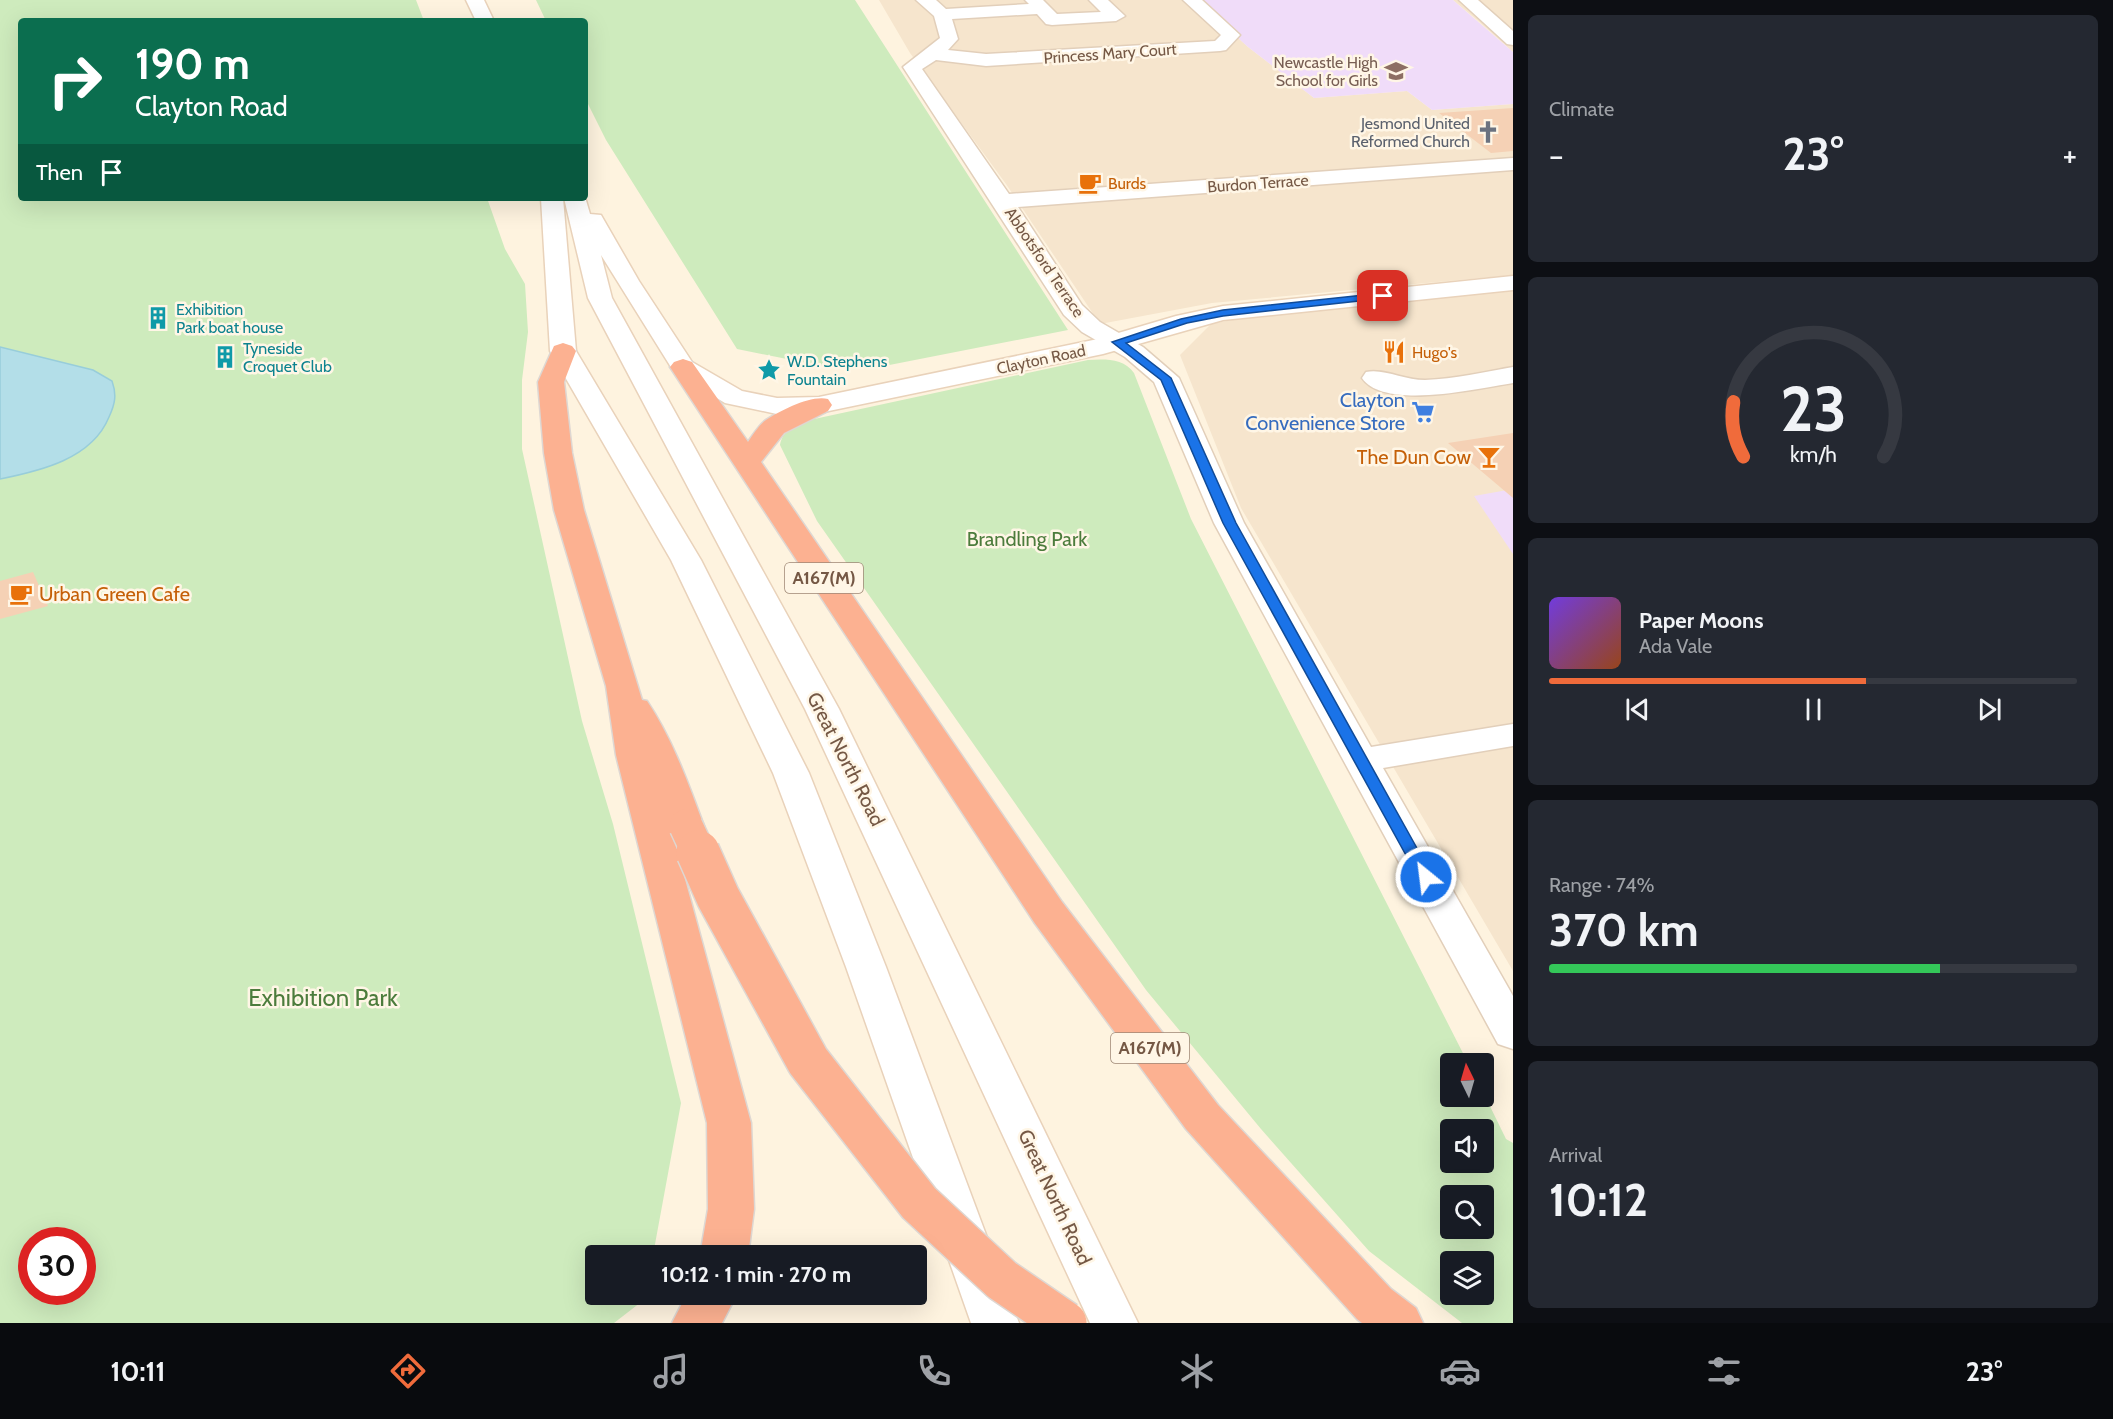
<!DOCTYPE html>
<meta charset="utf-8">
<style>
:root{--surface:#171b24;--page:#242831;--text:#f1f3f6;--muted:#9ea1a6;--line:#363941;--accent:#f06b3b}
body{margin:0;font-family:Cabin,sans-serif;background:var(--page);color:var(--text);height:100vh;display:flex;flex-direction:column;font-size:22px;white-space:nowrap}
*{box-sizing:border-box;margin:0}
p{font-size:20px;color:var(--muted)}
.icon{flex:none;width:33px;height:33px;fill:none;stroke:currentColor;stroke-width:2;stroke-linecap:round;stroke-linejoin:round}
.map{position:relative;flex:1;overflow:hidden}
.side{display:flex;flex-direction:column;gap:15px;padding:15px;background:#0d0f14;width:600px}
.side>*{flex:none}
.guide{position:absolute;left:18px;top:18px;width:570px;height:183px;border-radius:6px;box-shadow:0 6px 24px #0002;background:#0b6e4f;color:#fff;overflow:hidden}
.needle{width:39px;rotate:355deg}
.buttons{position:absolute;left:1440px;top:1053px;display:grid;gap:12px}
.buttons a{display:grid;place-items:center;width:54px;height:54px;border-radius:6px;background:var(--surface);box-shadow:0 6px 24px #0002;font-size:30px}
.speed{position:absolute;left:18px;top:1227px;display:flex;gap:12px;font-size:30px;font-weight:700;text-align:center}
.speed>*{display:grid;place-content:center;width:78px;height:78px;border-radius:50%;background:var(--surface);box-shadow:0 6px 24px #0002;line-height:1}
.speed .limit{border:9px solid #d22;background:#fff;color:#111}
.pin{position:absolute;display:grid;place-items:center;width:51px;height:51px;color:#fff;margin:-26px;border-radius:12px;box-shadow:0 3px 9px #0006}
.me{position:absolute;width:66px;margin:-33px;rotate:331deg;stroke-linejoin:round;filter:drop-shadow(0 0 4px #0008)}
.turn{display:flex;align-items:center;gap:21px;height:126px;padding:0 18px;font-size:27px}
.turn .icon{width:78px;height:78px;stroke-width:2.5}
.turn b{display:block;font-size:42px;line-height:51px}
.then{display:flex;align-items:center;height:57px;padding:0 18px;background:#0003;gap:12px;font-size:22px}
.big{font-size:45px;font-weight:700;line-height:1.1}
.side .widget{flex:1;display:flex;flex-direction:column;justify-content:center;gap:9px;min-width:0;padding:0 21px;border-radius:9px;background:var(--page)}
.side .dial{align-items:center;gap:0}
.dial svg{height:156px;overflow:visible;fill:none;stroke:var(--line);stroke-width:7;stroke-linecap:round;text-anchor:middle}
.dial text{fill:var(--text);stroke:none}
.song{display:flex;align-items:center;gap:18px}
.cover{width:72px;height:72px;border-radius:9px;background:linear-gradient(135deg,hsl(260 70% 55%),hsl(20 70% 35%))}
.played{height:6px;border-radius:3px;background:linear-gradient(90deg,var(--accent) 60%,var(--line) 60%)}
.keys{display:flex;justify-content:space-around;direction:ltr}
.heat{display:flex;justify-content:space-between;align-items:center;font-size:33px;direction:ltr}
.charge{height:9px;border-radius:4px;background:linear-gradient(90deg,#34c759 74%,var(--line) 0)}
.trip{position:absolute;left:585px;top:1245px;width:342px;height:60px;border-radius:6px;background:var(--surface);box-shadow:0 6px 24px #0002;font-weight:700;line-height:60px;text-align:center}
.dock{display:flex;height:96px;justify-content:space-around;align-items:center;background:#090b0e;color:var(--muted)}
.dock .icon{width:42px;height:42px}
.dock .current{color:var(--accent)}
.dock b{font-size:27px;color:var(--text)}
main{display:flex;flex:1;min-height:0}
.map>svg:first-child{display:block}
.residential{fill:#f6e5cd}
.education{fill:#f0dcf9}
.green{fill:#ceebbd;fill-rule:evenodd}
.water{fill:#b3dee8;stroke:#98cdda;stroke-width:1.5}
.building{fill:#f5d1b5}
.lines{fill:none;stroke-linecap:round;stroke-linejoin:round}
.street-casing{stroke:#e2cfba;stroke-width:3}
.secondary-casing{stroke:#e9d2ba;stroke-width:3}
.highway-casing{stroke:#ded7d2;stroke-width:3}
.street{fill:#fff;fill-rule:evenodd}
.secondary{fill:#fff;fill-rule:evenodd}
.highway{fill:#fcb191;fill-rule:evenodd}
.highway-bridge-far1-casing{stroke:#ded7d2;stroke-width:36;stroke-linecap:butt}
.highway-bridge-casing{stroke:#ded7d2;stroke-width:46;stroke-linecap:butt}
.highway-bridge-far1{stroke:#fcb191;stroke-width:33}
.highway-bridge{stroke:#fcb191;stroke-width:43}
.route{fill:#1a73e8;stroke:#114b97;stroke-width:1.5}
.labels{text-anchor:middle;stroke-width:5;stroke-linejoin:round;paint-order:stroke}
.far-street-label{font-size:16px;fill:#755845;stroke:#fff6e6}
.far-education-label{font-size:16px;fill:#785e54;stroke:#fff6e6;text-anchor:end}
.far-worship-label{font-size:16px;fill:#5b616d;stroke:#fff6e6;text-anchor:end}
.far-food-label{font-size:16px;fill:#c56008;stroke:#fff6e6;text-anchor:start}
.far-culture-label{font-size:16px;fill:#0d838f;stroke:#fff6e6;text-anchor:start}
.shield{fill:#fff6e6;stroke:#9e8775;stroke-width:1.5}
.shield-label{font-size:18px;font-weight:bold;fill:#755845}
.shop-label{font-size:20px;fill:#366cbe;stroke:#fff6e6;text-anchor:end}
.food-label{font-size:20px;fill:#c56008;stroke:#fff6e6;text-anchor:end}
.park-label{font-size:20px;fill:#4c7c3c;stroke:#fff6e6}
.street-label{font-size:20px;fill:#755845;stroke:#fff6e6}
.near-park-label{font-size:24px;fill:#4c7c3c;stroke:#fff6e6}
</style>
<main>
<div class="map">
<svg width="1513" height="1323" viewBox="0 0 1513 1323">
<rect width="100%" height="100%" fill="#fef3df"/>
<path class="residential" d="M879,0h317l52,47 66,51 93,-7 25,19 81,-6v171l-301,28 -112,21 -94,-140 -96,-131z
M1453,0h60v52l-36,-32z
M1513,289v682l-272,-463 -61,-153 31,-31 31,-6z"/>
<path class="education" d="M1196,0h257l60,52v52l-81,6 -25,-19 -93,7 -66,-51z
M1513,489v65l-39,-58z"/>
<path class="green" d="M0,0h416l8,21h-403v177h466l18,51 20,35 3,48 -6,48v69l60,272 31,103 68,279 -28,152 -57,1v38l49,1v4l-31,24h-614zM32,1240h50v52h-50z
M536,0h319l213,330 -199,39 -42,-2 -90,-18 -131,-209 -21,-42v-77h-39z
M1088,360c16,-1 36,-2 46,13l57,146 277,544 -18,1v32h34v-2l22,45 7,4v180h-51l-93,-72 -108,-122 -115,-139 -329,-469 -37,-76c3,-15 12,-18 25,-24zM1450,1130h34v32h-34zM1450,1196h34v32h-34zM1450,1262h34v32h-34z"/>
<path class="water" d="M0,347l93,23 19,11c5,14 3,23 -3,36 -17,42 -69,54 -109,62z"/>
<path class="building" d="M1513,108v43l-22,2 -52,-40z
M1513,433v65l-65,-55z
M33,572l15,34 -48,13v-38z"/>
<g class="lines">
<g class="street-casing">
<path id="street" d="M916,0h20l10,9 83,-5 -4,-4h18l14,14 44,-2 -12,-12h19l17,16 -9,5 -64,4 -6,-1 -9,-10 -85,5 6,20 -10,11 38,4 229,-13 6,-6 -38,-35h19l38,35 -14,15 -6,1 -234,15 -50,-6 -14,9 87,125 504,-36v12l-495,37 64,98 18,17 43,25 36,31 65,145 127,224 142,-23v22l-130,22 130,228v53l-15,-5 -284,-521 -60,-141 -29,-25 -43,-25 -18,-17 -161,-248 37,-29 -6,-22z
M1459,0h19l35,31v14l-6,-1z
M1513,367v16c-33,5 -129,28 -151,-5l4,-6c17,-4 38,8 59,8 30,-1 59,-8 88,-13z"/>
</g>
<g class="secondary-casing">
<path id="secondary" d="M466,0h18l10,21h-18z
M585,197l5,17 11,1 38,66 53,81 50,29 35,7 42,-1 279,-58 78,-23 47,-10 290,-30v14l-290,30 -120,34 -284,59 -42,1 -52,-11 -51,-31 -73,-117 11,43 227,411 299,614h-48l-285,-614 -217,-411 -24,-100z
M541,198h22l13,153 125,209 108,213 77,194 133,356h-48l-125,-356 -73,-194 -102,-213 -121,-209z"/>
</g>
<g class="highway-casing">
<path id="highway" d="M563,343l9,3 4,5 -12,31 8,71 12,57 58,190 5,1c26,39 41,82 57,125l-5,9 -13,3 -13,-3 78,288 3,86 -6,47h-48l8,-47 -1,-86 -91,-368 -10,-69 -52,-176 -10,-57 -6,-71 16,-36z
M683,359l9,3 56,80c5,-7 11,-17 18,-22 16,-10 44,-25 62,-21l4,6 -4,6 -44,22 -23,29 301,440 156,203 173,184 25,19 7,15h-61l-5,-4 -171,-190 -152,-207 -364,-555 4,-5z
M687,1294h50l-15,29h-50z"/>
</g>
<use href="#street" class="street"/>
<use href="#secondary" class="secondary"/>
<use href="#highway" class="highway"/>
<g class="highway-bridge-far1-casing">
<path id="highway-bridge-far1" d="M686,826l13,28"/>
</g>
<g class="highway-bridge-casing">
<path id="highway-bridge" d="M698,852l20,45 90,164 111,142 83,77 63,43"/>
</g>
<use href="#highway-bridge-far1" class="highway-bridge-far1"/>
<use href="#highway-bridge" class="highway-bridge"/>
</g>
<path class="route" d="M1383,293l3,1v4l-163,18 -36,7 -61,20 45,35 65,145 197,354 -7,6 -8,-6 -195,-354 -62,-143 -49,-38 69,-23 42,-9z"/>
<defs>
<g id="school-bare" transform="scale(1.8)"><path d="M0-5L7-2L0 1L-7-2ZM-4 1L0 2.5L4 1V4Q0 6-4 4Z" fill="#8d6e63" stroke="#fff6e6" stroke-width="2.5" paint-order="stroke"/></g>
<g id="church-bare" transform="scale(1.8)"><path d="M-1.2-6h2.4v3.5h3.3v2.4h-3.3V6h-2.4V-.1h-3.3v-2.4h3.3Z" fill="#6b7280" stroke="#fff6e6" stroke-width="2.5" paint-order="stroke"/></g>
<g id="cafe-bare" transform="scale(1.8)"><path d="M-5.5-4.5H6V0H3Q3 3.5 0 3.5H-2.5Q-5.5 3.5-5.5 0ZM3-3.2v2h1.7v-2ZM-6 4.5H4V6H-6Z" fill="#e8710a" stroke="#fff6e6" stroke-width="2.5" paint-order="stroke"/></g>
<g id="building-bare" transform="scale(1.8)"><path d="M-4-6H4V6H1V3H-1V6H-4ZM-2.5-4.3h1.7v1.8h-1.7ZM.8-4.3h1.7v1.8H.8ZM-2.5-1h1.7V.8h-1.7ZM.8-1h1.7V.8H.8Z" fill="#0f9aa8" stroke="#fff6e6" stroke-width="2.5" paint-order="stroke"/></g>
<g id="restaurant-bare" transform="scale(1.8)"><path d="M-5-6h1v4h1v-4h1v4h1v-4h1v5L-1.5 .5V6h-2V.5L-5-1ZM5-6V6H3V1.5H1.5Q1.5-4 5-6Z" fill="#e8710a" stroke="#fff6e6" stroke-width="2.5" paint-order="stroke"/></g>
<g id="sight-bare" transform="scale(1.8)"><path d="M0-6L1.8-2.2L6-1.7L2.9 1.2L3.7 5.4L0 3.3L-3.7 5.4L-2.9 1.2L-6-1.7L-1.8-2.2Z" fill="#0f9aa8" stroke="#fff6e6" stroke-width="2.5" paint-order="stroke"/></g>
<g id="supermarket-bare" transform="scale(1.8)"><path d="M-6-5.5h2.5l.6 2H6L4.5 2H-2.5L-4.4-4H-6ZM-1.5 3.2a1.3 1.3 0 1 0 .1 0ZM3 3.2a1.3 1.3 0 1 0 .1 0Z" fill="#3f7fe0" stroke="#fff6e6" stroke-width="2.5" paint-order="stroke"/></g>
<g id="bar-bare" transform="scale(1.8)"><path d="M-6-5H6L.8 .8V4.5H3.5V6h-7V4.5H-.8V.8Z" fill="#e8710a" stroke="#fff6e6" stroke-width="2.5" paint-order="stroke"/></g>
</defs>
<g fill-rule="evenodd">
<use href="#school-bare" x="1396" y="71"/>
<use href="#church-bare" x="1488" y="132"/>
<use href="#cafe-bare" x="1090" y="183"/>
<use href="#building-bare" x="158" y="318"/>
<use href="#restaurant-bare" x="1394" y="352"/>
<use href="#building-bare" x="225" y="357"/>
<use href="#sight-bare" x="769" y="370"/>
<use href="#supermarket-bare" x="1423" y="412"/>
<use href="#bar-bare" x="1489" y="457"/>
<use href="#cafe-bare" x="21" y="594"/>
</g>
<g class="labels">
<g class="far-street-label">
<text transform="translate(1110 53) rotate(-4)" y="6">Princess Mary Court</text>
<text transform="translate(1258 183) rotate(-4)" y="6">Burdon Terrace</text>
<text transform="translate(1045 262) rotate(56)" y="6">Abbotsford Terrace</text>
<text transform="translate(1041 359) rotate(-12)" y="6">Clayton Road</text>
</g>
<g class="far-education-label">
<text x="1378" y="68">Newcastle High<tspan x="1378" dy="18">School for Girls</tspan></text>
</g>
<g class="far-worship-label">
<text x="1470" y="129">Jesmond United<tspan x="1470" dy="18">Reformed Church</tspan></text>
</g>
<g class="far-food-label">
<text x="1108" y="189">Burds</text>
<text x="1412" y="358">Hugo's</text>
</g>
<g class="far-culture-label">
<text x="176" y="315">Exhibition<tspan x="176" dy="18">Park boat house</tspan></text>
<text x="243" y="354">Tyneside<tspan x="243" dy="18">Croquet Club</tspan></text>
<text x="787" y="367">W.D. Stephens<tspan x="787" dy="18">Fountain</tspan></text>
</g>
<g class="shield">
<rect x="785" y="563" width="78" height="30" rx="4.5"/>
<rect x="1111" y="1033" width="78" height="30" rx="4.5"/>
</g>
<g class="shield-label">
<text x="824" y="584">A167(M)</text>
<text x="1150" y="1054">A167(M)</text>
</g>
<g class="shop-label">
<text x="1405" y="407">Clayton<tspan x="1405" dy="23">Convenience Store</tspan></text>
</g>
<g class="food-label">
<text x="1471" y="464">The Dun Cow</text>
<text x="39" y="601" text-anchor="start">Urban Green Cafe</text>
</g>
<g class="park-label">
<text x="1027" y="546">Brandling Park</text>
</g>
<g class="street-label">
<text transform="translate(846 759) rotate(63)" y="7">Great North Road</text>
<text transform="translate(1055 1197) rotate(65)" y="7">Great North Road</text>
</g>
<g class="near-park-label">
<text x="323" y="1006">Exhibition Park</text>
</g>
</g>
</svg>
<div class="buttons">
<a><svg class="needle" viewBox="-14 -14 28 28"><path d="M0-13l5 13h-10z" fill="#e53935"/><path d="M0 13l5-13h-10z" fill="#9ea1a6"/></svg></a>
<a><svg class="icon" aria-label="sound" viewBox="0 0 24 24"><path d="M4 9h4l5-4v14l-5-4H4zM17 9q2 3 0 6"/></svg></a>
<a><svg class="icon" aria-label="search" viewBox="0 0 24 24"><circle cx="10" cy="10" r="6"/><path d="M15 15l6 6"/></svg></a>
<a><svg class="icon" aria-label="layers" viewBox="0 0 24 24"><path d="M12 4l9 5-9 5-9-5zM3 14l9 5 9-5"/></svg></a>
</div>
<div class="speed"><div class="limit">30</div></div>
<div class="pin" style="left:1383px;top:296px;background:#d93025"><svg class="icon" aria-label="arrive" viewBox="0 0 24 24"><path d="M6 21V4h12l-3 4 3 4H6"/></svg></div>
<svg class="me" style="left:1426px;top:877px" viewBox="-20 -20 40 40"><circle r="17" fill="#1a73e8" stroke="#fff" stroke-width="3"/><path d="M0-11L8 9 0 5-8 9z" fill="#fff"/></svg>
<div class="trip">10:12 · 1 min · 270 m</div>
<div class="guide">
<div class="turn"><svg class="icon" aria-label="right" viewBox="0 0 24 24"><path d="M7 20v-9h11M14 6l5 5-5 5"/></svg><div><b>190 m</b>Clayton Road</div></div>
<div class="then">Then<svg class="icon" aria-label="arrive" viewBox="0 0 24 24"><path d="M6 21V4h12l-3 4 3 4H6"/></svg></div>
</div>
</div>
<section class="side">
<div class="widget"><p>Climate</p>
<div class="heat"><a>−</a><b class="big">23°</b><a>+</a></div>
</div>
<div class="widget dial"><svg viewBox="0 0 100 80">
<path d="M14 69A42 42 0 1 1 86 69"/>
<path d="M14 69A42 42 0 0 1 9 41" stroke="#f06b3b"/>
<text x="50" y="56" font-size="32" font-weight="700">23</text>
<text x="50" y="72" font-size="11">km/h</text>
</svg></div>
<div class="widget">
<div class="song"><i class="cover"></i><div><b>Paper Moons</b><p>Ada Vale</p></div></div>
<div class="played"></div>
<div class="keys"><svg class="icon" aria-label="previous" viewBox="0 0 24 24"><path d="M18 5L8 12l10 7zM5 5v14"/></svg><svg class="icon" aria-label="pause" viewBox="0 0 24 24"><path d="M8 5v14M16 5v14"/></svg><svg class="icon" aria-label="next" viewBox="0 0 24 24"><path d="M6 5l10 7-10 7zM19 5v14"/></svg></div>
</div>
<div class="widget"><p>Range · 74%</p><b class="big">370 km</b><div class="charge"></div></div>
<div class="widget"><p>Arrival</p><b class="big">10:12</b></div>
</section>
</main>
<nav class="dock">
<b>10:11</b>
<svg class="icon current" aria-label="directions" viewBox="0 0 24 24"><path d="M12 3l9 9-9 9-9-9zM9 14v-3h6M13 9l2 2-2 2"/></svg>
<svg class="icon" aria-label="music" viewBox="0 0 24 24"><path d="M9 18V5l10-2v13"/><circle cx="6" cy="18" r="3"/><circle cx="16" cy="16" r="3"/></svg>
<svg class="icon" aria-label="phone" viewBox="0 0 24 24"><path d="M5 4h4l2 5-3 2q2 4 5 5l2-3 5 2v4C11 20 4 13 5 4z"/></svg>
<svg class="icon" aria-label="climate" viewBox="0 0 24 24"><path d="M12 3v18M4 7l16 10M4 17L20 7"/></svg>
<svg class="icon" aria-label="car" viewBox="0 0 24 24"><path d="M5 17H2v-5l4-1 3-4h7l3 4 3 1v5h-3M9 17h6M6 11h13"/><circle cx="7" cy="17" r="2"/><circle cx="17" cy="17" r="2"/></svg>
<svg class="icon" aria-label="filters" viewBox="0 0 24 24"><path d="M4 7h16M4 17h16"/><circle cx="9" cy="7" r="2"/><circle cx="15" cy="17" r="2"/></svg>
<b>23°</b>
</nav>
